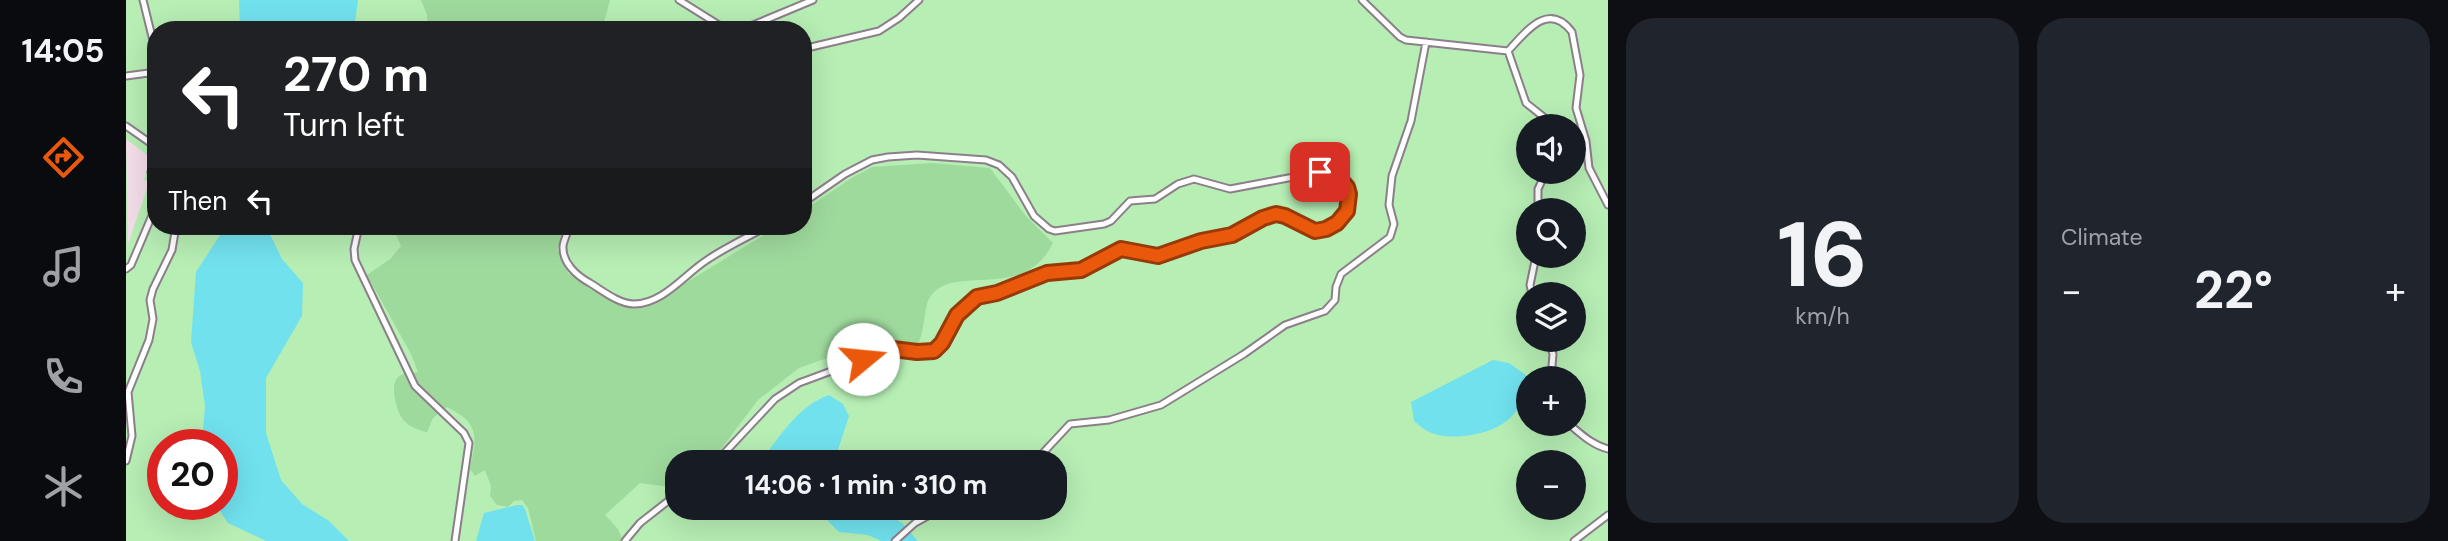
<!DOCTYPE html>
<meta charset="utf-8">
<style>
:root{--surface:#171b24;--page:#20242c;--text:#f1f3f6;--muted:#9ea1a6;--accent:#ea580c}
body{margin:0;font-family:"DM Sans",sans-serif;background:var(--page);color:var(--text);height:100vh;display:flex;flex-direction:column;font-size:26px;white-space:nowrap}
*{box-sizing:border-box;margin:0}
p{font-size:23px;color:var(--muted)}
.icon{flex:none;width:38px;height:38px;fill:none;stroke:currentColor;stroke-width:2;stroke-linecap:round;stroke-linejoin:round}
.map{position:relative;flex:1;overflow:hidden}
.drawer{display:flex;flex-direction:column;gap:18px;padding:18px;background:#0d0f14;width:840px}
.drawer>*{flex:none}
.top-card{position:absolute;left:21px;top:21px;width:665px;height:214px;border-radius:28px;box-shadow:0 7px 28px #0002;background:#202124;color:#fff;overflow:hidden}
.controls{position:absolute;left:1390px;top:114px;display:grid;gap:14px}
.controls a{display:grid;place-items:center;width:70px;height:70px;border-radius:50%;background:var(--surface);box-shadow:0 7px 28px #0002;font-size:35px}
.speed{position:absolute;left:21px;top:429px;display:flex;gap:14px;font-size:35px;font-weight:700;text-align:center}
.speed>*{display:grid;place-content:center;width:91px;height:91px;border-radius:50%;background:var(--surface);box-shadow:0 7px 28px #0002;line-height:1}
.speed .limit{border:10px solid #d22;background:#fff;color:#111}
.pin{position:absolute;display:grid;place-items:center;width:60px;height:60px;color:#fff;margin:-30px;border-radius:14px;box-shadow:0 4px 10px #0006}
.me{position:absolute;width:77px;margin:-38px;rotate:73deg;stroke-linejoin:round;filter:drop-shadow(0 0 5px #0008)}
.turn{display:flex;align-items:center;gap:24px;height:147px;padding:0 21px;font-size:32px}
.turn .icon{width:91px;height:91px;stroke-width:2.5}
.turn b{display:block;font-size:49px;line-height:60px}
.then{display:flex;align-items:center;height:66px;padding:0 21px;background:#0003;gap:14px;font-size:26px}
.big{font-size:52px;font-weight:700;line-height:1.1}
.drawer .tile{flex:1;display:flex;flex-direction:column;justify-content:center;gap:10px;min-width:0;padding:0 24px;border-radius:28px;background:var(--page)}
.drawer .dial{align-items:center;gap:0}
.dial b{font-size:91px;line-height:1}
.heat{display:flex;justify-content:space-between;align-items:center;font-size:38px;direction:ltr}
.drawer .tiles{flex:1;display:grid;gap:18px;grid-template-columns:repeat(2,1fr)}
.trip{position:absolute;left:539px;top:450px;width:402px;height:70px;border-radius:28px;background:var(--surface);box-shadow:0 7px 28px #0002;font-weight:700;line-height:70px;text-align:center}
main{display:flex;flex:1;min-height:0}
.tab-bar{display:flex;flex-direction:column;width:126px;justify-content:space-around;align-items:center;background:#090b0e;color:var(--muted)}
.tab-bar .icon{width:49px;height:49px}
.tab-bar .active{color:var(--accent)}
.tab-bar b{font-size:32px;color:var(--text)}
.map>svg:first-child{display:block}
.green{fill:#b6eeb4;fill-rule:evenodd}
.forest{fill:#9fda9d}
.water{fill:#71e1ee}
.building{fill:#f2dde8}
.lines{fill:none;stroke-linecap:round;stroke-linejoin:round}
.service-casing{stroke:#8d7e8c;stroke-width:9}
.service{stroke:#fff;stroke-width:5}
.route-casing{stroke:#983908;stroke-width:18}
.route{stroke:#ea580c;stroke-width:12}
</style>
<main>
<nav class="tab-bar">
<b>14:05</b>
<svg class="icon active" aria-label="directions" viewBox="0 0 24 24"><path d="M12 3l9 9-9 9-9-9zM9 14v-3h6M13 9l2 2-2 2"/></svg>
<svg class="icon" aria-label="music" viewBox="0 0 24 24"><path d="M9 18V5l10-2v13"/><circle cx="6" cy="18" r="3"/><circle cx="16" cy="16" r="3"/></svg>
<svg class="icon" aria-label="phone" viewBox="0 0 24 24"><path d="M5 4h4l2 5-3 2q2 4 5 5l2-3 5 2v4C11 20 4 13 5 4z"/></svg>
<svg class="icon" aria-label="climate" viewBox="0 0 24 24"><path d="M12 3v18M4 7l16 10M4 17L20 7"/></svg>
</nav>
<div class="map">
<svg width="1482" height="541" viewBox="0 0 1482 541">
<rect width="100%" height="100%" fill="#fff8fe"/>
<path class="green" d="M0,0h1482v541h-1482zM30,30h647v196h-647zM1402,126h45v46h-45zM1402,210h45v46h-45zM1402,294h45v46h-45zM1402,378h45v46h-45zM37,444h59v60h-59zM551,462h378v46h-378zM1402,462h45v46h-45z"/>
<path class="forest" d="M295,0h189l-8,30h-174l-1,-15z
M806,163l58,5 35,47 28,28c-30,61 -99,19 -123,54 -6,9 -5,33 -12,47l-39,-2 -21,5 -59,21 -41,32 -40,53 -12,9h-29v23l-7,2 -30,-4 -35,32 13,14 5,12h-87l-8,-33 -6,-8 -8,1 -6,6 -11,-2 -7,-9 1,-10 -6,-16 -10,6 -5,-7c7,-34 10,-45 -23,-62l-14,11 -6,14c-9,-2 -20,-6 -25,-14 -6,-9 -14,-37 -1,-43 4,-2 12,-2 17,-3l-7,-18 -44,-79 23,-16 11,-13 -9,-20h174l-9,23 11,24 27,18 30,16 24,-2 130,-79h24v-15l50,-34 19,-10z"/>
<path class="water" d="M113,0h119l-4,30h-114z
M100,226h40l16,33 21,24 -1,33 -36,62v55l15,47 21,24 27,17 20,20h-83l-38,-18 -13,-19h7v-60h-20l3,-38 -5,-35 -9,-29 5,-70z
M1367,360l16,3 18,13c-2,40 -26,56 -63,60 -11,1 -22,1 -32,-3 -7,-2 -13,-8 -18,-12l-3,-19z
M703,395l14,9 6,12 -15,46h-65l-2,-9c17,-23 34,-48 62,-58z
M391,505h5l3,4 10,32h-59l8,-28z
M693,508h38l17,10 18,-2 11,8 15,17h-37l-13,-6 -29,-3 -11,-11z"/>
<path class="building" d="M0,139l25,19 -7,21 5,4 -21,61z"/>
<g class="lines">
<g class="service-casing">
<path id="service" d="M17,0l13,53
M553,0l48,30
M1236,0l38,37 6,3 102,11c17,-18 40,-51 64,-19l8,43 -4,33 10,33 3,27 19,37
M615,30l72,-30
M677,46l8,1 68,-16 20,-13 20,-18
M1382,51l18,52 29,23
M0,76l30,-4
M0,126l30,21
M25,172l5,2
M1412,210v-21l8,-17
M233,226l-5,23 1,11 60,126 49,47 5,10 -14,98
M443,226c-1,7 -5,13 -6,20 -1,17 14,30 27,37 13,8 29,21 44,21 29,0 51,-30 73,-44 19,-13 41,-23 61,-34
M0,269l5,-4 25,-59
M1406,294l-2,-9 6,-29
M1422,340l5,14 -2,24
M1443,424c12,10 23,21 39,25
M0,461l6,-25 -4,-44 21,-52 4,-21 -3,-19 3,-11 19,-39 4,-24
M590,462l59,-63 24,-16 89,-33 10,-2 19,4 17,-1 7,-8 16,-28 20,-18 20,-4 50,-20 34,-3 40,-21 37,7 43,-15 31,-6 31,-17 13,-4 9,2 30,15 11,-2 11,-6 10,-12 2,-17 -2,-7 -12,-11 -15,-4 -90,17 -36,-10 -16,5 -23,15 -25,2 -19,20 -7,3 -49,7 -6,-2 -15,-13 -22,-39 -13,-12 -13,-5 -69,-5 -29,2 -16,3 -27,14 -42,29
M896,462l20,-8 28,-30 39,-4 52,-15 83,-51 41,-29 40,-14 10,-11 1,-13 5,-13 49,-37 4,-13 -5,-19 3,-29 19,-55 15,-79
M499,541l15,-18 37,-29
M769,541l20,-18 27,-15
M1448,541l34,-26"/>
</g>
<use href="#service" class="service"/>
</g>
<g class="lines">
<g class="route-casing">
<path id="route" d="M737,359l30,-10 24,3 17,-1 8,-8 15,-28 20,-18 20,-4 50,-20 34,-3 40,-21 37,7 43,-15 31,-6 31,-17 13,-4 9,2 30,15 11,-2 11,-6 10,-12 2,-17 -2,-7 -6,-7 -10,-6 -11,-2"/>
</g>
<use href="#route" class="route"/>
</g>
</svg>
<div class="controls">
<a><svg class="icon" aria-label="sound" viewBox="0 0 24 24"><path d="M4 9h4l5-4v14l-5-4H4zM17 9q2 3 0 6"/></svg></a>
<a><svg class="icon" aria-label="search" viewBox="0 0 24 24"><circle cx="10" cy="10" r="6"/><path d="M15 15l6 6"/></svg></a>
<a><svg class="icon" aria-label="layers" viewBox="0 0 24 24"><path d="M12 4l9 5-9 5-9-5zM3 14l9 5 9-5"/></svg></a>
<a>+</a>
<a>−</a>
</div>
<div class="speed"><div class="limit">20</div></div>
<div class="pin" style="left:1194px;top:172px;background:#d93025"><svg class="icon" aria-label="arrive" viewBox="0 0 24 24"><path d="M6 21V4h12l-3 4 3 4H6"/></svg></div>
<svg class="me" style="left:737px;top:359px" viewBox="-20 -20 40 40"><circle r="19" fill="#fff"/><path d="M0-13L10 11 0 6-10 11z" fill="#ea580c"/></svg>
<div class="trip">14:06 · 1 min · 310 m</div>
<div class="top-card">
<div class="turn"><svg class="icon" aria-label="left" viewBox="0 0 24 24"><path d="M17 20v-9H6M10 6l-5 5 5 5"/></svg><div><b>270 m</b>Turn left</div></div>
<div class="then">Then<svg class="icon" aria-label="left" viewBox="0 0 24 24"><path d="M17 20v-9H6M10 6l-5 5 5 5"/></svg></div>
</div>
</div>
<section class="drawer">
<div class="tiles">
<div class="tile dial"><b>16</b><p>km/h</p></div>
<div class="tile"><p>Climate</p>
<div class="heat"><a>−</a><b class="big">22°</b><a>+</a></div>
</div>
</div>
</section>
</main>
